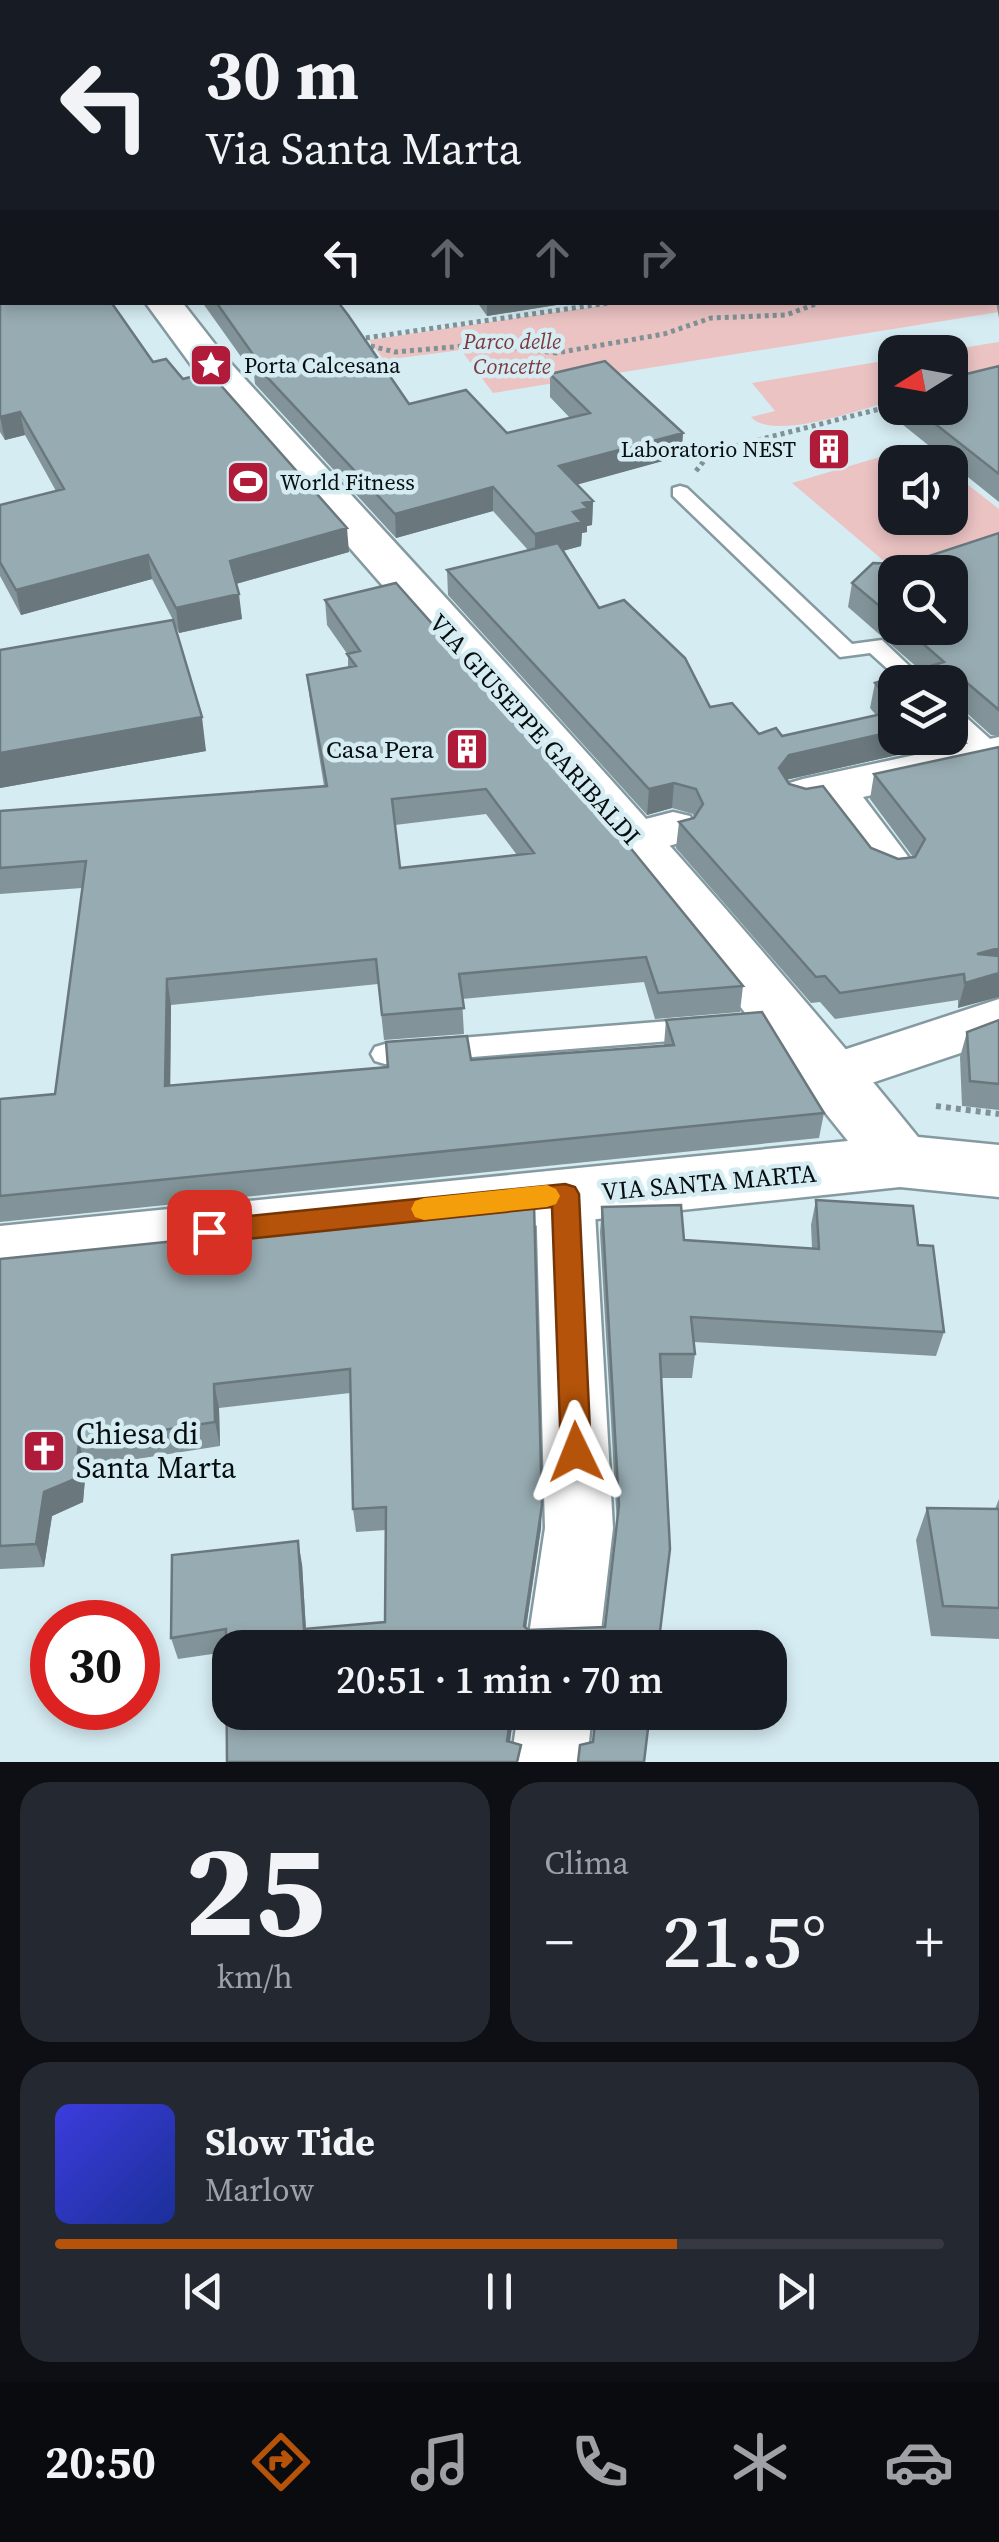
<!DOCTYPE html>
<html lang="it">
<meta charset="utf-8">
<style>
:root{--surface:#171b24;--page:#242831;--text:#f1f3f6;--muted:#9ea1a6;--line:#363941;--accent:#b45309}
body{margin:0;font-family:"Source Serif 4",serif;background:var(--page);color:var(--text);height:100vh;display:flex;flex-direction:column;font-size:38px;white-space:nowrap}
*{box-sizing:border-box;margin:0}
p{font-size:32px;color:var(--muted)}
.icon{flex:none;width:55px;height:55px;fill:none;stroke:currentColor;stroke-width:2;stroke-linecap:round;stroke-linejoin:round}
.map{position:relative;height:1762px;overflow:hidden}
.details{display:flex;flex-direction:column;gap:20px;padding:20px;background:#0d0f14;flex:1}
.details>*{flex:none}
.hud{position:absolute;left:0px;top:0px;width:1000px;height:305px;box-shadow:0 5px 15px #0003;background:#171b24;color:var(--text);overflow:hidden}
.needle{width:65px;rotate:259deg}
.buttons{position:absolute;left:878px;top:335px;display:grid;gap:20px}
.buttons a{display:grid;place-items:center;width:90px;height:90px;border-radius:20px;background:var(--surface);box-shadow:0 5px 15px #0003;font-size:50px}
.speed{position:absolute;left:30px;top:1600px;display:flex;gap:20px;font-size:50px;font-weight:700;text-align:center}
.speed>*{display:grid;place-content:center;width:130px;height:130px;border-radius:50%;background:var(--surface);box-shadow:0 5px 15px #0003;line-height:1}
.speed .limit{border:15px solid #d22;background:#fff;color:#111}
.pin{position:absolute;display:grid;place-items:center;width:85px;height:85px;color:#fff;margin:-42px;border-radius:20px;box-shadow:0 5px 15px #0006}
.me{position:absolute;width:110px;margin:-55px;rotate:358deg;stroke-linejoin:round;filter:drop-shadow(0 0 8px #0008)}
.turn{display:flex;align-items:center;gap:35px;height:210px;padding:0 40px;font-size:45px}
.turn .icon{width:130px;height:130px;stroke-width:2.5}
.turn b{display:block;font-size:70px;line-height:85px}
.lanes{display:flex;align-items:center;height:95px;padding:0 40px;background:#0003;justify-content:center;gap:50px;direction:ltr}
.lanes .off{opacity:.35}
.big{font-size:75px;font-weight:600;line-height:1.1}
.details .widget{flex:1;display:flex;flex-direction:column;justify-content:center;gap:15px;min-width:0;padding:0 35px;border-radius:30px;background:var(--page)}
.details .dial{align-items:center;gap:0}
.dial b{font-size:130px;line-height:1}
.song{display:flex;align-items:center;gap:30px}
.cover{width:120px;height:120px;border-radius:15px;background:linear-gradient(135deg,hsl(240 70% 55%),hsl(230 70% 35%))}
.played{height:10px;border-radius:5px;background:linear-gradient(90deg,var(--accent) 70%,var(--line) 70%)}
.keys{display:flex;justify-content:space-around;direction:ltr}
.heat{display:flex;justify-content:space-between;align-items:center;font-size:55px;direction:ltr}
.details .tiles{flex:1;display:grid;gap:20px;grid-template-columns:1fr 1fr}
.widget:last-child{grid-column:span 2}
.trip{position:absolute;left:212px;top:1630px;width:575px;height:100px;border-radius:30px;background:var(--surface);box-shadow:0 5px 15px #0003;font-weight:600;line-height:100px;text-align:center}
.tabs{display:flex;height:160px;justify-content:space-around;align-items:center;background:#090b0e;color:var(--muted)}
.tabs .icon{width:70px;height:70px}
.tabs .selected{color:var(--accent)}
.tabs b{font-size:45px;color:var(--text)}
.map>svg:first-child{display:block}
.green{fill:#ebc3c3}
.lines{fill:none;stroke-linecap:round;stroke-linejoin:round}
.service-casing{stroke:#859aa0;stroke-width:5}
.minor-casing{stroke:#859aa0;stroke-width:5}
.tertiary-casing{stroke:#859aa0;stroke-width:5}
.path-far1{stroke:#819296;stroke-width:5;stroke-dasharray:4 4;stroke-linecap:butt}
.path{stroke:#819296;stroke-width:6;stroke-dasharray:5 5;stroke-linecap:butt}
.service{fill:#fff;fill-rule:evenodd}
.minor{fill:#fff;fill-rule:evenodd}
.tertiary{fill:#fff;fill-rule:evenodd}
.wall{fill:#829499;fill-rule:evenodd}
.shaded-wall{fill:#6a787d}
.building{fill:#97acb2;stroke:#6a787d;stroke-width:2.5;fill-rule:evenodd}
.route{fill:#b45309;stroke:#753606;stroke-width:2.5}
.slow{fill:#f59e0b}
.labels{text-anchor:middle;stroke-width:9;stroke-linejoin:round;paint-order:stroke}
.far-park-label{font-size:22px;font-style:italic;fill:#7c393d;stroke:#d5ecf2}
.far-poi-label{font-size:22px;fill:#070e10;stroke:#d5ecf2;text-anchor:start}
.street-label{font-size:25px;fill:#070e10;stroke:#d5ecf2}
.poi-label{font-size:25px;fill:#070e10;stroke:#d5ecf2;text-anchor:end}
.near-poi-label{font-size:30px;fill:#070e10;stroke:#d5ecf2;text-anchor:start}
</style>
<div class="map">
<svg width="999" height="1762" viewBox="0 0 999 1762">
<rect width="100%" height="100%" fill="#d5ecf2"/>
<path class="green" d="M999,246v66l-506,81 -32,-43 -77,10 -15,-20 249,-37 380,-1z
M999,342v32l-49,12v-34h-14z
M895,359v41c-30,8 -122,42 -144,17l24,-6 -23,-28z
M917,446l21,16h-43v56h55v-47l49,38v42l-102,21 -105,-89z"/>
<g class="lines">
<g class="service-casing">
<path id="service" d="M680,486l7,2 165,156 30,-4 44,42h-24l-32,-29 -30,4 -167,-161v-8z
M950,708l8,2 41,37v12l-15,-1 -34,-31z
M695,1019l10,3 4,7 -4,7 -10,3 -310,25 -10,-3 -4,-7 4,-7 10,-3z"/>
</g>
<g class="minor-casing">
<path id="minor" d="M998,133h1v18h-1z
M999,737v30l-136,30 53,70 -7,12c-44,13 -65,-40 -89,-72l-17,4 -17,-5 -7,-11 7,-11 17,-5z
M673,812l17,4 7,12 -7,12 -58,16 -17,-5 -7,-12 7,-12z
M999,999v41l-166,56 -20,-6 -8,-15 8,-15z
M565,1170l21,7 8,17 19,334 -14,120h-72l18,-120 -9,-334 8,-17z
M518,1712h74l-5,50h-76z"/>
</g>
<g class="tertiary-casing">
<path id="tertiary" d="M145,302h37l43,55c234,257 474,510 693,780l81,8v52l-99,-10 -900,95v-56l848,-85 -223,-278 -428,-490z"/>
</g>
<path class="path-far1" d="M358,339l257,-37
M363,344l32,8 92,-8 69,9 108,-19 47,-16 75,-3 35,-13
M696,471l15,-19 184,-47"/>
<path class="path" d="M936,1106l63,8"/>
<use href="#service" class="service"/>
<use href="#minor" class="minor"/>
<use href="#tertiary" class="tertiary"/>
</g>
<path class="wall" d="M125,0h874v132h-1v-130h-871z
M0,6l2,2v294h112l-2,1 41,59 30,17 166,173 -113,32 6,35 -63,14 -6,-12 33,130 -206,37v-138l173,-30 -21,-41 -131,36 -21,-39v-71l56,-14 -31,-56 -20,5 -5,-8 2,-323 -2,-1z
M998,266l1,2v50l-3,-16h2z
M202,302h136l71,102 98,29 63,-15 -20,-21v-23l133,59 -2,23 -104,28 16,17 -1,24 -5,1v6l-5,1 -1,13 -18,5 36,57 111,99 49,27 23,2 94,-21 -6,-7 5,-25 44,-14 -71,-62 4,-24 147,-50v203l-8,-1 -31,-28h-4l10,9 -6,25 -174,39 3,4 82,64 27,11 15,-2 -43,-58 4,-25 125,-27v226l-41,35v-8l-123,19 -15,-17 -9,1 -135,-155 3,-26 15,-4 -1,-4 -21,-6 -25,7 -199,-220 -1,-25 81,-20 -35,-39 -97,27 -141,-154 -1,-9zM895,572l55,56h-55zM895,682l55,56h-55z
M477,302h98l-88,14z
M999,366v136l-107,-86 3,-18v10h55z
M325,600l418,386 -3,26 -85,7 -11,-37 -182,17 2,35 -80,6 -6,-56 -207,21 -1,80 217,-18 -1,-25 85,18 193,-15 2,-25 158,93 -5,25 -819,84v-123l55,-5 27,-206 -82,6v-83l324,-25 -14,-86 -3,-25 41,-7v-13l-21,-30zM486,814l31,41 -117,13 -5,-43z
M999,1020v90l-37,-4 -2,-49 7,-25z
M816,1200l102,45 26,87 -8,24 -242,-14 1,12 -3,24h-31l-3,270h-428l284,64 -4,30 -284,-90 -48,7 -7,-21 131,-74 4,65 79,-7 1,-92 -30,2 -3,-23 -3,-116 -131,15 1,38 -134,21 -3,35 -31,14 -8,51 -44,2v-310l534,-55 7,324 -15,100 2,2 77,-3 12,-102 -17,-293 2,-25 82,33 128,8 -1,-23z
M999,1499v140l-68,-3 -15,-96 11,-32 68,1z"/>
<path class="shaded-wall" d="M487,302h88l-88,14z
M20,412l5,23 -20,5 -5,-23z
M683,433l-2,23 -123,34 1,-24z
M493,487v24l-97,27 -1,-24z
M593,501l-1,24 -5,1v6l-5,1 -1,13 -46,12v-24l38,-22 10,-9z
M347,528l2,24 -117,33 -2,-24z
M148,555l4,24 -131,36 -5,-25z
M239,594l3,25 -63,14 -3,-25z
M966,716l-6,25 -175,39 -6,-12 10,-13 106,-24v7h55v-18z
M202,717l4,34 -206,37v-35z
M674,783l-2,25 -25,7 2,-26z
M999,948v23l-22,-17z
M999,973v24l-41,11 7,-25z
M167,979l4,26 -1,106 -5,-25z
M214,1384l5,24 1,38 -5,-24z
M79,1443l7,24 -3,35 -31,14 -8,51 -8,-23 8,-52z
M542,1505l-1,23 -18,119 1,-21z
M298,1541l4,23 5,84 -3,-19z
M511,1712h3l-7,49v-20z"/>
<path class="building" d="M141,0h858v111h-1v-109h-855z
M0,6l2,2v294h109l42,60 13,-3 17,20 26,-7 138,156 -117,33 9,33 -63,14 -28,-53 -132,35 -16,-28v-57l64,-16 -44,-77 -20,5v-167l1,-1 -1,-99 2,-2v-58l-2,-1z
M216,302h122l10,13 61,89 57,-14 41,43 83,-20 -40,-39 55,-13 78,72 -124,33 34,35 -10,2 5,5 -15,4 9,10 -47,12 -42,-47 -98,27 -143,-153 5,-1z
M999,366v108l-84,-66h35v-30z
M999,533v177l-33,-28 -13,-2 -1,22 14,14 -16,4v-38h-55v25l-20,-24 69,-21 -39,-34h45v-56h-55v47l-43,-36 21,-20 32,1z
M558,543l41,65 25,-8 61,58 25,49 22,-4 27,31 17,-6 6,8 113,-25v20l-106,24 -10,13 10,16 17,5 17,-3 48,62 27,11 17,-2 10,-18 -51,-65 125,-27v201l-22,6 22,2v17l-34,10 -1,-9 -124,19 -15,-17 -9,1 -137,-155 15,-4 9,-14 -7,-15 -22,-6 -25,6 -202,-219z
M396,583l228,257 119,146 -85,7 -12,-36 -187,17 5,34 -82,7 -6,-56 -209,20 -2,107 223,-19 -2,-25 81,-6 4,24 203,-15 -8,-25 96,-8 62,101 -824,83v-97l55,-5 31,-233 -86,7v-57l327,-25 -20,-111 49,-9 -9,-12 13,-3 -35,-51zM486,789l48,64 -134,15 -8,-69z
M173,620l29,97 -202,36v-103z
M999,1020v64l-29,-3 -3,-49z
M816,1200l97,6 5,39 15,1 11,86 -253,-15 4,37h-35l10,195 -12,99h-428v64h281l-4,29 14,4 -4,17h-290l-1,-133 -55,9 1,-83 126,-14 6,88 81,-7 1,-115 -33,2 -3,-140 -136,15 1,38 -136,21 -4,36 -31,13 -8,52 -36,2v-287l534,-55 8,301 -18,121 4,4 77,-3 14,-122 -17,-298 79,-2 3,35 135,9z
M927,1508l72,1v99l-56,-2z
M596,1712h54l-6,50h-66l2,-17 13,-3z"/>
<path class="route" d="M565,1184l10,3 4,7 12,258 -5,10 -10,4 -11,-4 -4,-10 -9,-245 -343,36 -10,-3 -4,-8 4,-8 10,-4z"/>
<path class="slow" d="M547,1185l9,4 4,7 -4,8 -9,3 -123,13 -9,-3 -4,-8 4,-8 9,-3z"/>
<defs>
<g id="sight-square" transform="scale(2.25)"><rect x="-9" y="-9" width="18" height="18" rx="4" fill="#af1b38" stroke="#d5ecf2"/><path d="M0-6L1.8-2.2L6-1.7L2.9 1.2L3.7 5.4L0 3.3L-3.7 5.4L-2.9 1.2L-6-1.7L-1.8-2.2Z" fill="#fff"/></g>
<g id="building-square" transform="scale(2.25)"><rect x="-9" y="-9" width="18" height="18" rx="4" fill="#af1b38" stroke="#d5ecf2"/><path d="M-4-6H4V6H1V3H-1V6H-4ZM-2.5-4.3h1.7v1.8h-1.7ZM.8-4.3h1.7v1.8H.8ZM-2.5-1h1.7V.8h-1.7ZM.8-1h1.7V.8H.8Z" fill="#fff"/></g>
<g id="stadium-square" transform="scale(2.25)"><rect x="-9" y="-9" width="18" height="18" rx="4" fill="#af1b38" stroke="#d5ecf2"/><path d="M0-5a6.5 5 0 1 0 0 10a6.5 5 0 1 0 0-10ZM-3.5-1.8h7v3.6h-7Z" fill="#fff"/></g>
<g id="church-square" transform="scale(2.25)"><rect x="-9" y="-9" width="18" height="18" rx="4" fill="#af1b38" stroke="#d5ecf2"/><path d="M-1.2-6h2.4v3.5h3.3v2.4h-3.3V6h-2.4V-.1h-3.3v-2.4h3.3Z" fill="#fff"/></g>
</defs>
<g fill-rule="evenodd">
<use href="#sight-square" x="211" y="365"/>
<use href="#building-square" x="829" y="449"/>
<use href="#stadium-square" x="248" y="482"/>
<use href="#building-square" x="467" y="749"/>
<use href="#church-square" x="44" y="1451"/>
</g>
<g class="labels">
<g class="far-park-label">
<text x="512" y="349">Parco delle<tspan x="512" dy="25">Concette</tspan></text>
</g>
<g class="far-poi-label">
<text x="244" y="373">Porta Calcesana</text>
<text x="796" y="457" text-anchor="end">Laboratorio NEST</text>
<text x="280" y="490">World Fitness</text>
</g>
<g class="street-label">
<text transform="translate(535 729) rotate(48)" y="9">VIA GIUSEPPE GARIBALDI</text>
<text transform="translate(709 1182) rotate(-5)" y="9">VIA SANTA MARTA</text>
</g>
<g class="poi-label">
<text x="434" y="758">Casa Pera</text>
</g>
<g class="near-poi-label">
<text x="76" y="1444">Chiesa di<tspan x="76" dy="34">Santa Marta</tspan></text>
</g>
</g>
</svg>
<div class="buttons">
<a><svg class="needle" viewBox="-14 -14 28 28"><path d="M0-13l5 13h-10z" fill="#e53935"/><path d="M0 13l5-13h-10z" fill="#9ea1a6"/></svg></a>
<a><svg class="icon" aria-label="sound" viewBox="0 0 24 24"><path d="M4 9h4l5-4v14l-5-4H4zM17 9q2 3 0 6"/></svg></a>
<a><svg class="icon" aria-label="search" viewBox="0 0 24 24"><circle cx="10" cy="10" r="6"/><path d="M15 15l6 6"/></svg></a>
<a><svg class="icon" aria-label="layers" viewBox="0 0 24 24"><path d="M12 4l9 5-9 5-9-5zM3 14l9 5 9-5"/></svg></a>
</div>
<div class="speed"><div class="limit">30</div></div>
<div class="pin" style="left:209px;top:1232px;background:#d93025"><svg class="icon" aria-label="arrive" viewBox="0 0 24 24"><path d="M6 21V4h12l-3 4 3 4H6"/></svg></div>
<svg class="me" style="left:576px;top:1452px" viewBox="-20 -20 40 40"><path d="M0-17L14 15 0 8-14 15z" fill="#b45309" stroke="#fff" stroke-width="4"/></svg>
<div class="trip">20:51 · 1 min · 70 m</div>
<div class="hud">
<div class="turn"><svg class="icon" aria-label="left" viewBox="0 0 24 24"><path d="M17 20v-9H6M10 6l-5 5 5 5"/></svg><div><b>30 m</b>Via Santa Marta</div></div>
<div class="lanes"><svg class="icon" aria-label="left" viewBox="0 0 24 24"><path d="M17 20v-9H6M10 6l-5 5 5 5"/></svg><svg class="icon off" aria-label="ahead" viewBox="0 0 24 24"><path d="M12 20V5M6 11l6-6 6 6"/></svg><svg class="icon off" aria-label="ahead" viewBox="0 0 24 24"><path d="M12 20V5M6 11l6-6 6 6"/></svg><svg class="icon off" aria-label="right" viewBox="0 0 24 24"><path d="M7 20v-9h11M14 6l5 5-5 5"/></svg></div>
</div>
</div>
<section class="details">
<div class="tiles">
<div class="widget dial"><b>25</b><p>km/h</p></div>
<div class="widget"><p>Clima</p>
<div class="heat"><a>−</a><b class="big">21.5°</b><a>+</a></div>
</div>
<div class="widget">
<div class="song"><i class="cover"></i><div><b>Slow Tide</b><p>Marlow</p></div></div>
<div class="played"></div>
<div class="keys"><svg class="icon" aria-label="previous" viewBox="0 0 24 24"><path d="M18 5L8 12l10 7zM5 5v14"/></svg><svg class="icon" aria-label="pause" viewBox="0 0 24 24"><path d="M8 5v14M16 5v14"/></svg><svg class="icon" aria-label="next" viewBox="0 0 24 24"><path d="M6 5l10 7-10 7zM19 5v14"/></svg></div>
</div>
</div>
</section>
<nav class="tabs">
<b>20:50</b>
<svg class="icon selected" aria-label="directions" viewBox="0 0 24 24"><path d="M12 3l9 9-9 9-9-9zM9 14v-3h6M13 9l2 2-2 2"/></svg>
<svg class="icon" aria-label="music" viewBox="0 0 24 24"><path d="M9 18V5l10-2v13"/><circle cx="6" cy="18" r="3"/><circle cx="16" cy="16" r="3"/></svg>
<svg class="icon" aria-label="phone" viewBox="0 0 24 24"><path d="M5 4h4l2 5-3 2q2 4 5 5l2-3 5 2v4C11 20 4 13 5 4z"/></svg>
<svg class="icon" aria-label="climate" viewBox="0 0 24 24"><path d="M12 3v18M4 7l16 10M4 17L20 7"/></svg>
<svg class="icon" aria-label="car" viewBox="0 0 24 24"><path d="M5 17H2v-5l4-1 3-4h7l3 4 3 1v5h-3M9 17h6M6 11h13"/><circle cx="7" cy="17" r="2"/><circle cx="17" cy="17" r="2"/></svg>
</nav>
